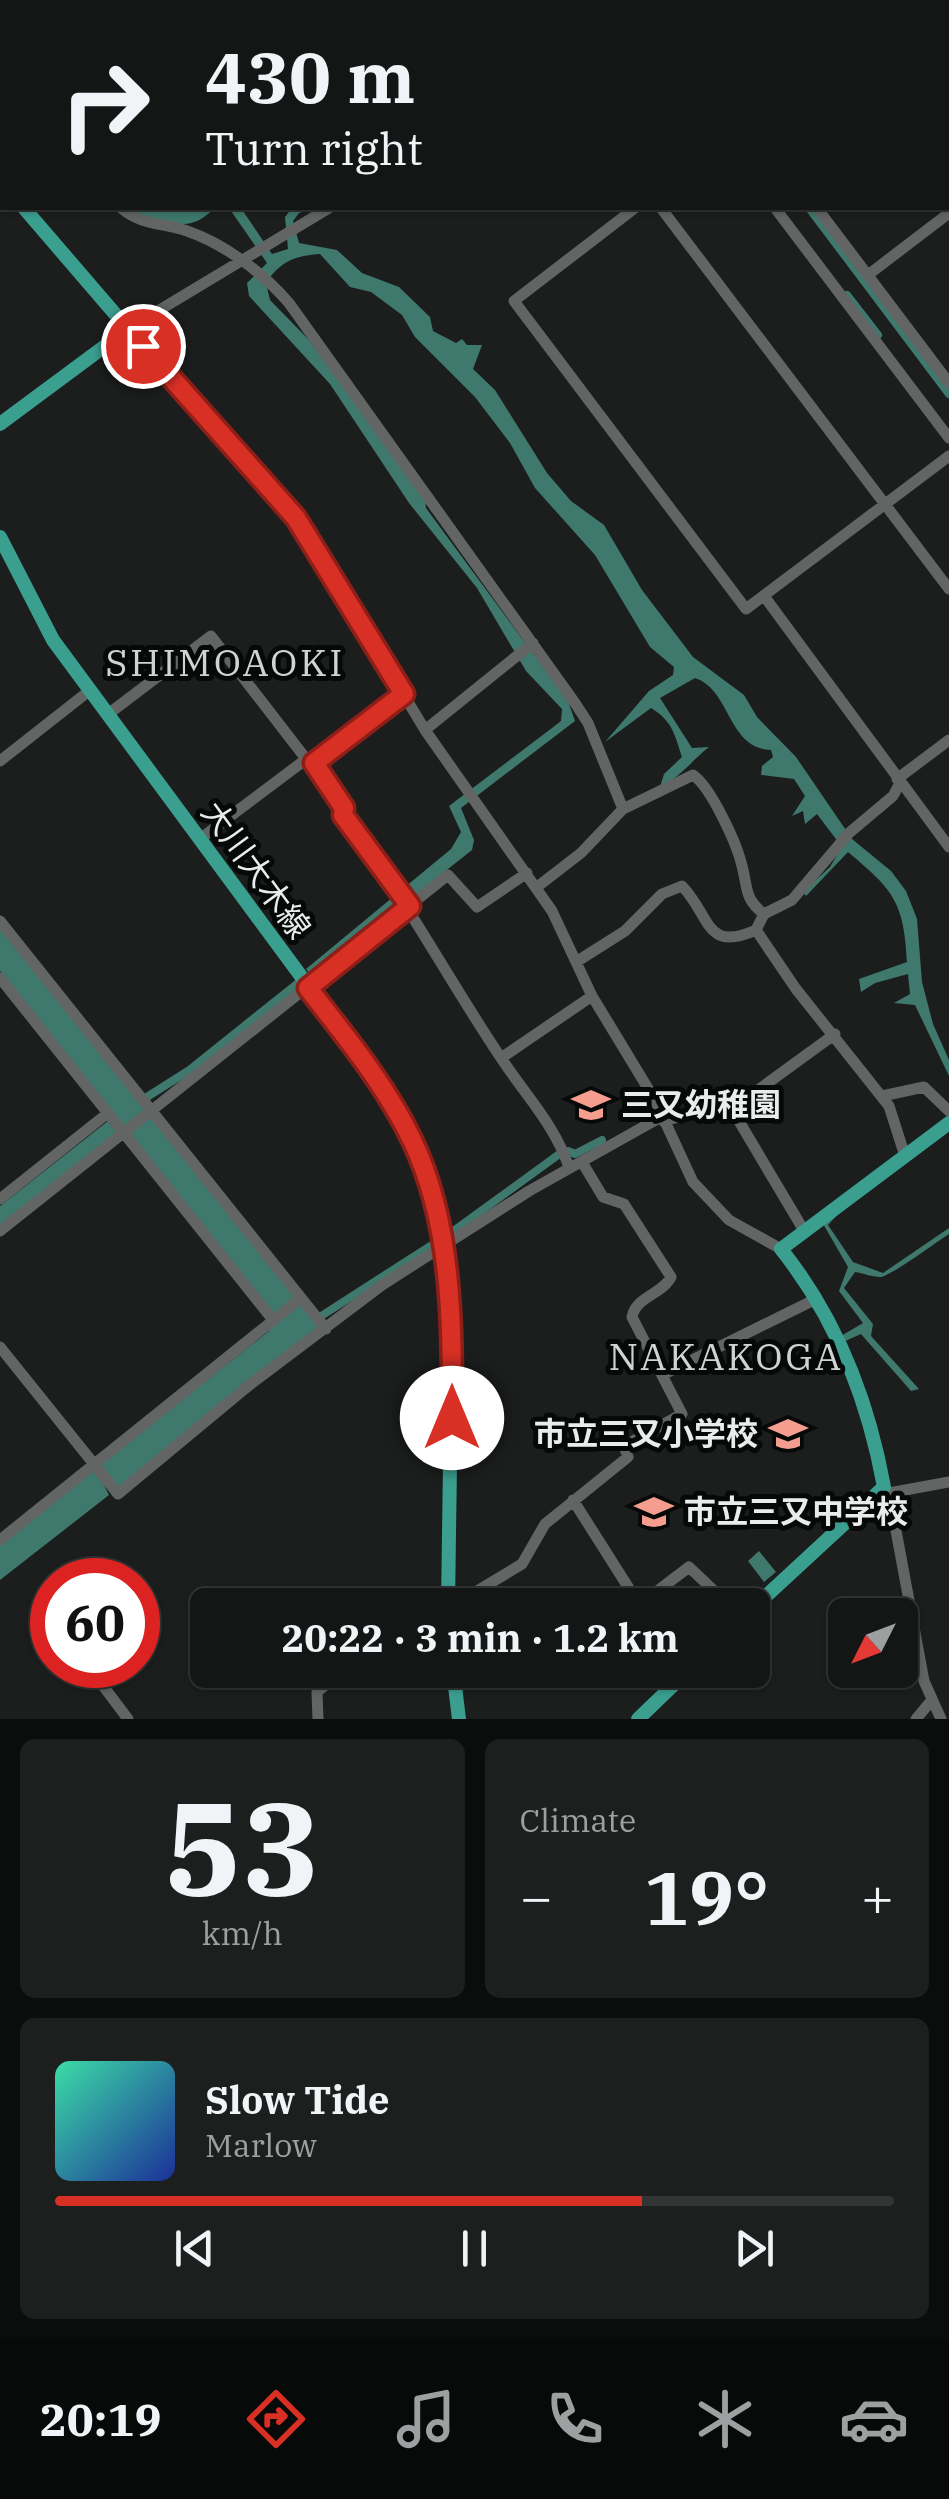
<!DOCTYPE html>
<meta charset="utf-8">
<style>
:root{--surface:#141616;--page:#1d1f1f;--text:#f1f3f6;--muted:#9d9fa1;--line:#333535;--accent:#d93025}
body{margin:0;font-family:"IBM Plex Serif","Noto Sans JP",serif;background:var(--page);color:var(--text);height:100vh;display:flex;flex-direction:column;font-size:38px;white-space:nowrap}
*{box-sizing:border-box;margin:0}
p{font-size:32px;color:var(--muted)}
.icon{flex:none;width:55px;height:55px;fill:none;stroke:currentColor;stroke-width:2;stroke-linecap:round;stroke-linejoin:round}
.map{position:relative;height:1719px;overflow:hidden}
.panel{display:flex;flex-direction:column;gap:20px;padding:20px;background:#0b0c0c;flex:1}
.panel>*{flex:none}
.banner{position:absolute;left:0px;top:0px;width:950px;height:210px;box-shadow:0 2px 8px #0004,0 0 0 2px var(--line);background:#141616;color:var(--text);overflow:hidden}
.needle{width:65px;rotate:228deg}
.buttons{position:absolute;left:828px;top:1598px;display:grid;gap:20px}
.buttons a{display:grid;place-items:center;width:90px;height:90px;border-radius:15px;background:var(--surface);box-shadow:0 2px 8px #0004,0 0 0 2px var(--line);font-size:50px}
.speed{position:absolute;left:30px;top:1558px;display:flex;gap:20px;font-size:50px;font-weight:700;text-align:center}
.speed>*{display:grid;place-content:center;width:130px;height:130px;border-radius:50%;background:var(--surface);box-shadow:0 2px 8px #0004,0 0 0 2px var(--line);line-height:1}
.speed .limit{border:15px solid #d22;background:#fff;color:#111}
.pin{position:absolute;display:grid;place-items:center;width:85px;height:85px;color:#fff;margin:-42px;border:5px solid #fff;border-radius:50%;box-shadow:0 2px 10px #0007}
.me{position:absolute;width:110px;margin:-55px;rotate:0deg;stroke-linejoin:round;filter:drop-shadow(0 0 8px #0008)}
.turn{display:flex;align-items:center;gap:35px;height:210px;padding:0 40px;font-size:45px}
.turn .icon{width:130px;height:130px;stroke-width:2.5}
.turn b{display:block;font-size:70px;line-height:85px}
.big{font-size:75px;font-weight:800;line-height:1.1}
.panel .card{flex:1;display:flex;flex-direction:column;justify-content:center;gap:15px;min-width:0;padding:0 35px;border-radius:15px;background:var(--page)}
.panel .dial{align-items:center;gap:0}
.dial b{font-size:130px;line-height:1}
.song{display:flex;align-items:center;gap:30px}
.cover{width:120px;height:120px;border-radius:15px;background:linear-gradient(135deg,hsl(160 70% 55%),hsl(230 70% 35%))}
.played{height:10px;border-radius:5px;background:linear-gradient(90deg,var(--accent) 70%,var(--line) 70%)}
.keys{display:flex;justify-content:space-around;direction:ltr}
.heat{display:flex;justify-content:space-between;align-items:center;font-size:55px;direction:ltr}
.panel .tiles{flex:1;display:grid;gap:20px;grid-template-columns:1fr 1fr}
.card:last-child{grid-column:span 2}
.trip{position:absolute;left:190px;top:1588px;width:580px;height:100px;border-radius:15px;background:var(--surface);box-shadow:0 2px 8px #0004,0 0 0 2px var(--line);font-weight:800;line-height:100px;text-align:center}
.dock{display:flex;height:160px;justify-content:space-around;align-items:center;background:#080909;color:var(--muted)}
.dock .icon{width:70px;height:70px}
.dock .on{color:var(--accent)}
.dock b{font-size:45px;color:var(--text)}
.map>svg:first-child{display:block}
.water{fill:#3f786d}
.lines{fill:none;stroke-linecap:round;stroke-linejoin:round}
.canal{stroke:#3f786d;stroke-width:8}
.minor{stroke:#626564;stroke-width:11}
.major{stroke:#3b9f90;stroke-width:14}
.route-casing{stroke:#8d1f18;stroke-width:25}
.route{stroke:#d93025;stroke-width:18}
.labels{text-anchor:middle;stroke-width:10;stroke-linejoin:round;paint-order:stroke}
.street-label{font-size:32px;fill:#eaebeb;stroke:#070808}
.poi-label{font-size:32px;font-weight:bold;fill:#eaebeb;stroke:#070808;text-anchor:start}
.quarter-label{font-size:38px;letter-spacing:2.5px;fill:#cfd3d2;stroke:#070808}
</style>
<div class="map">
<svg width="949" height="1719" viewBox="0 0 949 1719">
<rect width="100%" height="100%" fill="#1b1e1d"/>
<path class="water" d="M127,208l51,3 36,-3c-25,29 -57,13 -87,0z
M229,208h12l31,46 16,-5 -3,-32 7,-9h23l-16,5 -6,8 6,22 38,7 25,23 37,14 31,30 3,14 23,12 6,-4 5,6h15l-9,24 22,21 52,83 24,28 33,24 38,65 51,67 51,38 13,22 39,40 56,82 39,32 15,20 11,28 5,63 11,42 16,36v16l-34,-71 -21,-2 16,-9 -2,-20 -33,9 -14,9 -2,-13 48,-17c-3,-61 -14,-72 -59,-110l-42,44 -3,-4 27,-25 12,-20 -25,-33 -12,10 -2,-13 -11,5 13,-20 -11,-17 -33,-4 1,-9 11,-9 -2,-7c-44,-2 -40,-60 -76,-72l-35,20 32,50 17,-1c-19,15 -27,29 -49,40l4,-13 18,-17c-7,-21 -9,-36 -31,-49l-46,34 44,-51 24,-16 1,-8 -24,-20 -55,-92 -60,-67 -25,-45 -35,-46 -60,-60 -13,-22 -31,-23 -21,-5 -30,-33c-26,2 -39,7 -54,29l4,17 39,40 116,158 1,10 142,193 7,20 -114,87 13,32 -2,10 -160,127 -6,-8 145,-120 10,-17 -12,-26 103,-78 9,-7 1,-12 -36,-38 -49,-83 -68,-85 -79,-119 -81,-88 -2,-13 20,-20z
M0,927l319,399 -199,160 -16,-1 5,10 -109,85v-36l269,-213 5,-17 -274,-343z
M108,1121l9,12 -117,94v-21z
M838,1214l-10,11 25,37 30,11 66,-45v6c-11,7 -61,44 -69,43 -8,0 -17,-4 -25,-5l-11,16 29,36 -2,12 48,53 -8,2 -50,-57 -29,13 -3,-4 34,-20 -24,-32 9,-24 -26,-45z
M759,1551l17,21 -12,10 -16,-21z"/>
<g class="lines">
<path class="canal" d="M42,0l2,2
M750,0l2,2
M809,208l140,186
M847,295l31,40
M139,1102l49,-31 115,-92
M315,1320l137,-88 106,-77 10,-4 7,3 27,-14"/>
<path class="minor" d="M5,0l2,2
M211,0l1,2
M386,0v2
M493,0l3,2
M735,0l2,2
M885,0l2,2
M21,2l6,-2
M478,2l4,-2
M702,2l4,-2
M947,2l2,-1
M948,59l1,2
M0,123l2,-1
M0,195h2
M121,208c19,17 43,15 66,23 38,13 76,42 102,72l286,400 13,20 35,86
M329,208l-201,121 184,213 113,188 127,181 40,85 63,104 38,82 36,38 52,29
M635,208l-121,93 232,308 203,-153
M661,208l288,381
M775,208l174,230
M817,208l132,175
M868,275l81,-62
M764,596l185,251
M107,715l104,-79 133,172 -1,7c61,80 103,161 158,243 25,38 53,66 68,109
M425,730l108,-87
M0,761l89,-70
M314,763l90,-69
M897,779l52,-39
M200,839l105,-79
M537,887l44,-34 42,-44 70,-34c18,12 44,69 49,91 6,22 2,33 22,48
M0,921l326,408
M756,930l40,59 93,117 16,50
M576,962l49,-31 37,-37 20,-8c29,30 23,67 74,44l8,-16 28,-14 57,-67 44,-37 7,-13
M0,978l273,342
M501,1058l91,-62
M882,1096l42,-9 25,24
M730,1106l73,123
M663,1121l80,-20 92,-67
M0,1199l108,-86
M0,1231l448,-356 29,32 50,-34
M0,1347l118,147 129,-107 135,-102 147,-94 132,-74
M664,1374l152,-75
M884,1487l5,6 35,188 17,38
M889,1493l60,-11
M573,1500l64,101 6,1 46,-35 40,38
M0,1540l301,-242
M454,1605l68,-41 23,-40 83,-67 -4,-11 58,-32 -50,-97c4,-21 31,-23 39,-40l-47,-73 -21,-7 -21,-35
M89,1667l39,52
M318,1719l-1,-27 26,-22
M916,1719l15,-18"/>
<path class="major" d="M0,179l2,3
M0,424l128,-95 -104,-121
M0,537l53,103 287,389 73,112 30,108 9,72 -4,284
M752,1609l132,-122c-16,-88 -47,-168 -103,-238l168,-126
M453,1670l6,49
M638,1719l51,-49"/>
</g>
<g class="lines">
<g class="route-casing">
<path id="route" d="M143,346l153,172 108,176 -90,69 30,45 -1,7 67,91 -102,82c37,48 78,97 104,152 41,85 40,186 40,278"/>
</g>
<use href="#route" class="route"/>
</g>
<defs>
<g id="school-bare" transform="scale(3)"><path d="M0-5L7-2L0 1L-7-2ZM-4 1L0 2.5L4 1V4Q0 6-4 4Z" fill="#f59d8e" stroke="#070808" stroke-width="2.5" paint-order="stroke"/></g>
</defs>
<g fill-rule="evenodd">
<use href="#school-bare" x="591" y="1105"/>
<use href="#school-bare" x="788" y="1434"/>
<use href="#school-bare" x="654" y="1512"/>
</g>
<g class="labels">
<g class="street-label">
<text transform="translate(256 870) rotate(54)" y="11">大川大木線</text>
</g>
<g class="poi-label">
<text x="621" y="1116">三又幼稚園</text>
<text x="758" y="1445" text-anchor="end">市立三又小学校</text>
<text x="684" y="1523">市立三又中学校</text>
</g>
<g class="quarter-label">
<text x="225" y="676">SHIMOAOKI</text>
<text x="726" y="1370">NAKAKOGA</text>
</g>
</g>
</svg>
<div class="buttons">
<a><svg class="needle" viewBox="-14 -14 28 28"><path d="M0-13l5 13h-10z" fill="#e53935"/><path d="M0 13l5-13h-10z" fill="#9d9fa1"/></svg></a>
</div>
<div class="speed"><div class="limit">60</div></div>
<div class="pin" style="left:143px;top:346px;background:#d93025"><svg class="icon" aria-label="arrive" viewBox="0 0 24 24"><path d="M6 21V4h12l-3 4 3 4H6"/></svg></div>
<svg class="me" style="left:452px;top:1418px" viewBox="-20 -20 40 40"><circle r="19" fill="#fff"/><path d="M0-13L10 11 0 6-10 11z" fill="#d93025"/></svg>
<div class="trip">20:22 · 3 min · 1.2 km</div>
<div class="banner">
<div class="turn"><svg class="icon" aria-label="right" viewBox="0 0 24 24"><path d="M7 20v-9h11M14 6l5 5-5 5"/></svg><div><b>430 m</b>Turn right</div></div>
</div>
</div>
<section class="panel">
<div class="tiles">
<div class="card dial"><b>53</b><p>km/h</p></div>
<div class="card"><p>Climate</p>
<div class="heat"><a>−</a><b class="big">19°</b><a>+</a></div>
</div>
<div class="card">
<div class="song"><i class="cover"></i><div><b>Slow Tide</b><p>Marlow</p></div></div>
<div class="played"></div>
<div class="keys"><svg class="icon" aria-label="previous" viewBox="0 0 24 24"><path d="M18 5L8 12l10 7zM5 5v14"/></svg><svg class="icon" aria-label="pause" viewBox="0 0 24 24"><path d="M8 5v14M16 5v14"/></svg><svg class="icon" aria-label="next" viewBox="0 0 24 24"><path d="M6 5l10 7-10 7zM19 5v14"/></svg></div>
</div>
</div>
</section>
<nav class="dock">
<b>20:19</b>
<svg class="icon on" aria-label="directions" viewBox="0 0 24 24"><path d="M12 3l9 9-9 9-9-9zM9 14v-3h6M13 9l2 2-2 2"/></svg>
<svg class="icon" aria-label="music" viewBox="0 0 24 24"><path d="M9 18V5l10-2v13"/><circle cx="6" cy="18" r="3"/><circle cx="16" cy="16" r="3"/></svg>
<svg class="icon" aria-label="phone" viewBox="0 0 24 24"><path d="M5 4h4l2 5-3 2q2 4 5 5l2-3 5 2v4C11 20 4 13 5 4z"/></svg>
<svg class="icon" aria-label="climate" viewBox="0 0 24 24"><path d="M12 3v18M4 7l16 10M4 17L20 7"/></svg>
<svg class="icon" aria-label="car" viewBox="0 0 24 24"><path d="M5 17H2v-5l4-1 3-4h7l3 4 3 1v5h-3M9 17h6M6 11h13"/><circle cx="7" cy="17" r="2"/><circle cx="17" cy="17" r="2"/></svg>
</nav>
